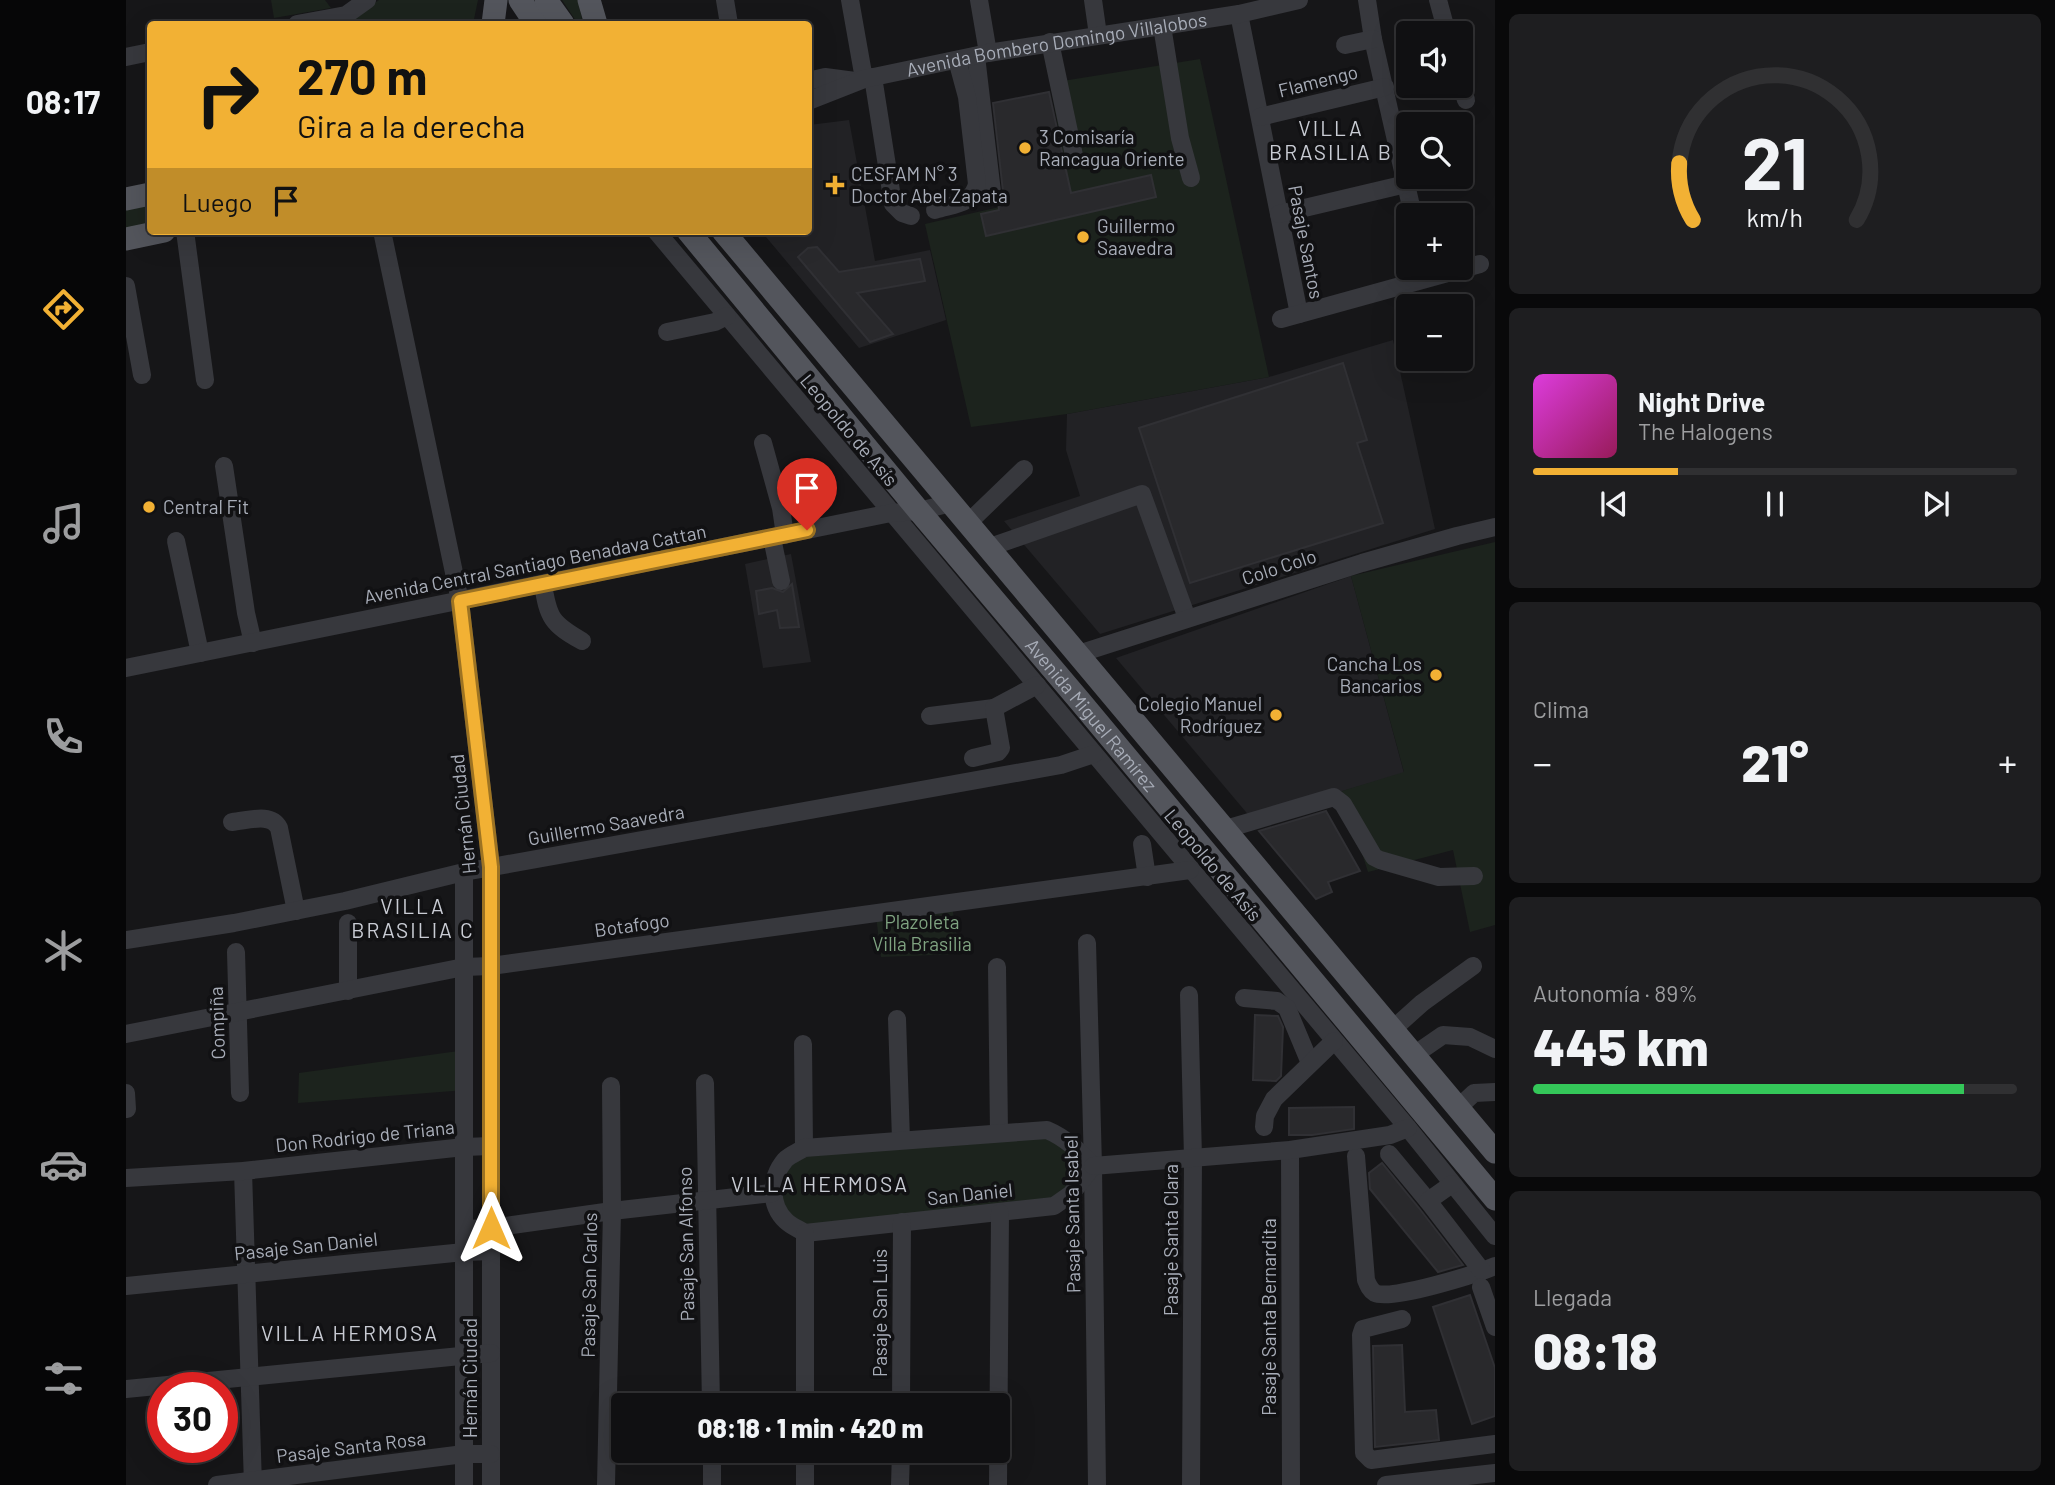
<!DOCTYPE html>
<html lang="es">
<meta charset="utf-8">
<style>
:root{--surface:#101012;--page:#1e1e20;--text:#f1f3f6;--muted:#9c9d9f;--line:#303032;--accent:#f2b134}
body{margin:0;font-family:Barlow,sans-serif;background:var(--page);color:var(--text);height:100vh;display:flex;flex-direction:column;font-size:26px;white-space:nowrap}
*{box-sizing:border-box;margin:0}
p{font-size:23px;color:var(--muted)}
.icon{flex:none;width:38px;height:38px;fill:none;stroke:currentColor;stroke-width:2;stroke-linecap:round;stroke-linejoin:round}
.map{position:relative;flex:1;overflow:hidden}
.drawer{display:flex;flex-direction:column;gap:14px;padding:14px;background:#09090a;width:560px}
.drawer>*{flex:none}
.hud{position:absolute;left:21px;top:21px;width:665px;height:214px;border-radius:7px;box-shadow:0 7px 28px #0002,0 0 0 2px var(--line);background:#f2b134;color:#111;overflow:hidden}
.fabs{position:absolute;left:1270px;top:21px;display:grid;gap:14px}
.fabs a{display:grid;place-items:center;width:77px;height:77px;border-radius:7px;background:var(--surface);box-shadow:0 7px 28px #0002,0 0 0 2px var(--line);font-size:35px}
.speed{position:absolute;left:21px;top:1372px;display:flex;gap:14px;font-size:35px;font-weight:700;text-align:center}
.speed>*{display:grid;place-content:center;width:91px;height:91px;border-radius:50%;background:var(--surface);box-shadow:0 7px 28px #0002,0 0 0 2px var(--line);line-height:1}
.speed .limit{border:10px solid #d22;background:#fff;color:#111}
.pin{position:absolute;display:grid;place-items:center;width:60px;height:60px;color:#fff;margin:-72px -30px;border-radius:50% 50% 50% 0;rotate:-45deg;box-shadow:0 0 7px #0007}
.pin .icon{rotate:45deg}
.me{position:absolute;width:77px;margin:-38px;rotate:0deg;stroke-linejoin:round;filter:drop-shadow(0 0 5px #0008)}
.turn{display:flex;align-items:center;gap:24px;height:147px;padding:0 35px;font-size:32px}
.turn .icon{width:91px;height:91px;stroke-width:2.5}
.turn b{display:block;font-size:49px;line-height:60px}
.then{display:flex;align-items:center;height:66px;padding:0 35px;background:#0003;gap:14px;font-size:26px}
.big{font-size:52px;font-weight:800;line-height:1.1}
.drawer .widget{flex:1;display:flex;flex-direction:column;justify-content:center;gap:10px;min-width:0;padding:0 24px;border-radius:10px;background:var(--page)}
.drawer .dial{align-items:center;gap:0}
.dial svg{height:182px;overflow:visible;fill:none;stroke:var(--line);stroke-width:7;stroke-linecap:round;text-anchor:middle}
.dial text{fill:var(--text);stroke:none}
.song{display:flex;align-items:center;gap:21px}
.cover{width:84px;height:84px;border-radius:10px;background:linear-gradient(135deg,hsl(300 70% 55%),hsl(330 70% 35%))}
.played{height:7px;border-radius:4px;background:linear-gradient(90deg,var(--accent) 30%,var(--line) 30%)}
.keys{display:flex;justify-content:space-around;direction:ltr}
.heat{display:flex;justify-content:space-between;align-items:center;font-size:38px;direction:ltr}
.charge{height:10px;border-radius:5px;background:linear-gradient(90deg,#34c759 89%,var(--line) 0)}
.trip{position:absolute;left:485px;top:1393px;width:399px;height:70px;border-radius:7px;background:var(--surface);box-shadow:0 7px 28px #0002,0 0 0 2px var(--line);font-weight:800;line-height:70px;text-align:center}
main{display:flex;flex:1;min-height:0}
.dock{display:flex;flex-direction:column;width:126px;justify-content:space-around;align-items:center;background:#060607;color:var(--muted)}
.dock .icon{width:49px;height:49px}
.dock .on{color:var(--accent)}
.dock b{font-size:32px;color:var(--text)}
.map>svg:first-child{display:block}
.built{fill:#222225}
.green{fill:#1c231d}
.building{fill:#29292c;stroke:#303034;stroke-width:2}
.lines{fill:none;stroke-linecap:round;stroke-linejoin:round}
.minor{stroke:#37383d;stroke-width:18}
.major{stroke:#53555c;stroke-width:23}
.route-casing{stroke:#9d7322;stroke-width:18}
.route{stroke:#f2b134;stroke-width:12}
.poi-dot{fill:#f2b134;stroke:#111113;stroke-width:2.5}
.labels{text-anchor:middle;stroke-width:7;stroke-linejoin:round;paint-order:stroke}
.street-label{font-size:19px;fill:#a8adb8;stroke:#111113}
.poi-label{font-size:19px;fill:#a8adb8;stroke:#111113;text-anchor:start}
.park-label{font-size:19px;fill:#7fa381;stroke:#111113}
.neighbourhood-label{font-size:21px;letter-spacing:2px;fill:#c9ccd4;stroke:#111113}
</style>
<main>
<nav class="dock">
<b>08:17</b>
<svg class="icon on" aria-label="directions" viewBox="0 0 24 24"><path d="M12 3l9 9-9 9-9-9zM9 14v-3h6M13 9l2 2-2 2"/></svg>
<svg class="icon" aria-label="music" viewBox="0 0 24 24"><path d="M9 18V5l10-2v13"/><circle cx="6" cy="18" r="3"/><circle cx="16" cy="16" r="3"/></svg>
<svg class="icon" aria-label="phone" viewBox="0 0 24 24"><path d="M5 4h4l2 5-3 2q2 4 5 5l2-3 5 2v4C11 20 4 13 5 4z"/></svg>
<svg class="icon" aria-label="climate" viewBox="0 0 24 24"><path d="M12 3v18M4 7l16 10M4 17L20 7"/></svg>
<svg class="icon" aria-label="car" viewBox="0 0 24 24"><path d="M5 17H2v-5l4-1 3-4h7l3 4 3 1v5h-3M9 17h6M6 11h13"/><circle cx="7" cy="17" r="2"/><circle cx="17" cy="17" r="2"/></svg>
<svg class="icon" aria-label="filters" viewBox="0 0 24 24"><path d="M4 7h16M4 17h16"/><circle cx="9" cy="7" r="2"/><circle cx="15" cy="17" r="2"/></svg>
</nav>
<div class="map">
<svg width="1369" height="1485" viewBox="0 0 1369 1485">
<rect width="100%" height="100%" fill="#161618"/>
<path class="built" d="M723,120l26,141 55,-11 16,70 -87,28 -98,-117h47l1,-106z
M1267,340l42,189 -335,105 -96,-113 76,-25 -14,-46 1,-36 202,-37z
M665,554l20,108 -48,6 -18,-104z
M1225,576l53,197 -153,45 -135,-160z"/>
<path class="green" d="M145,0h54l6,8 -57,10z
M253,0h99l-5,24h-117l-1,-8z
M436,0h16l5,24h-5z
M1074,59l69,318 -202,37 -96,13 -46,-203 145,-33 -20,-108z
M24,202v24l-24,5v-24z
M1369,542v383l-25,7 -17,-82 -85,22 -26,-81 62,-19 -53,-196z
M826,906l8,48 -79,3 -5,-41z
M340,1050v40l-168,13 1,-30z
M921,1130l46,36 -39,40 -249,27 -19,-10 -10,-48 28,-27z"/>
<path class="building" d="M923,92l22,101 80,-18 5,22 -170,39 -5,-22 18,-4 -1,-8 5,-11 -10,-88z
M691,247l22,25 81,-13 5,22 -68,12 36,41 -23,8 -72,-85 10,-9z
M1217,363l24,77 -10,3 26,80 -193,60 -51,-155z
M666,584l7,43 -19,1 -3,-18 -18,4 -3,-23 16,-3 11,4z
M1200,811l34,60 -32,11 4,10 -16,7 -57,-68z
M1129,1015l23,1 5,11 -2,49 -5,5 -23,-1z
M1228,1107v22l-42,6h-23v-27z
M1256,1163l37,45 44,57 -25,7 -68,-83 -1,-16z
M1344,1295l25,73v48l-23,8 -39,-117z
M1276,1345l3,67 31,-2 3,30 -64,7 -2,-101z"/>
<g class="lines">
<g class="minor">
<path d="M599,0l4,24"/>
<path d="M724,0l14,79"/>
<path d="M853,0l9,53"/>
<path d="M967,0l5,35"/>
<path d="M1241,0l6,39 40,176"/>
<path d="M1312,0l9,33"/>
<path d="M1113,14l60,300"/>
<path d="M171,24l49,-9 21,-15"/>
<path d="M1036,26l18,112 11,40"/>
<path d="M924,42l25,118"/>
<path d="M1219,45l28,-6"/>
<path d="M850,56l16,136"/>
<path d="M0,57l24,-5"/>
<path d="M747,77l20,127 9,9 9,3"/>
<path d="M682,81l17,-4 30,4"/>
<path d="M1335,84l5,16"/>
<path id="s1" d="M682,101l56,-22 124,-26 251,-39 60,-14"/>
<path d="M1134,117l125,-30"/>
<path d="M809,210c19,-6 37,-5 42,-26l-10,-87 -10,-37"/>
<path d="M1153,214l127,-30"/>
<path d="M59,231l20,149"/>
<path d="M256,231l78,370 31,266v618"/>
<path d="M530,231l752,897 87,108"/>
<path d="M0,286l16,89"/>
<path d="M1155,319l199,-55"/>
<path d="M541,332l48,-10 12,-6"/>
<path d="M637,443l18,65 4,27"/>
<path d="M98,466l22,147 7,30"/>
<path d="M842,523l56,-54"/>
<path d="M646,538l9,43"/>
<path d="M50,541l24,112"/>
<path d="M864,547l152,-53 45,124"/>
<path d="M417,584c5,34 9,40 39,57"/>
<path d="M952,654l284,-91 95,-27 38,-9"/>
<path d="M0,668l765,-155 28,-2 32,-8"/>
<path d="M804,716l64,-8"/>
<path d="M847,758l25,-6 3,-4 -7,-40 43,-23"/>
<path d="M106,822c15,-1 39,-10 47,6l17,83"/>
<path d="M1100,829l108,-32 9,7 31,53 6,3 59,17 35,-1"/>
<path d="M1016,844l5,33"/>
<path d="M0,940l108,-17 111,-22 119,-29 597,-107 33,-11"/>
<path d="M961,943l6,223 4,319"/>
<path d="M110,952l4,141"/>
<path d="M871,967l2,166"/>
<path d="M222,991v-68"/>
<path d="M1063,995l4,163 -2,327"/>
<path d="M1118,998l33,3 10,7 23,55"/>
<path d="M771,1019l4,121"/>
<path d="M1267,1029l29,-26 51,-37"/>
<path d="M0,1034l338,-67 27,-1 699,-96"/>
<path d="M677,1044l1,104"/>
<path d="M1288,1055l29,-20 27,2 25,12"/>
<path d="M579,1083l6,322"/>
<path d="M0,1093l1,16"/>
<path d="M1333,1107l15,-14 21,-1"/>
<path d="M1138,1127l1,-11 9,-17 60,-58"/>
<path d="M921,1130c19,8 32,21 46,36l-22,28 -17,12 -249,27c-6,-4 -14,-7 -19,-12 -17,-16 -16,-43 -1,-61 5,-5 13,-8 19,-12z"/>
<path d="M1164,1150l1,335"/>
<path d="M1263,1154l39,47"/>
<path d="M1230,1156l10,124c2,5 4,10 9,13 16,8 101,-19 120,-27"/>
<path d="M967,1166l197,-16 100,-15 18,-7"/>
<path d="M117,1171l10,314"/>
<path d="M0,1178l117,-7 221,-24 27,-1"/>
<path d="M1326,1184l-24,17 54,70"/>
<path d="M338,1229l27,-1 121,-17 160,-18"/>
<path d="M0,1286l338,-34 27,-1"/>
<path d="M1355,1287l14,40"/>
<path d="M1276,1319l-39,10 -2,6 3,118 7,7 124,-16"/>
<path d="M0,1389l365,-36"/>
<path d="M679,1405v-172"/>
<path d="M775,1405l1,-183"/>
<path d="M586,1451v34"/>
<path d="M91,1485l247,-31h27"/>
<path d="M338,1485v-613"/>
<path d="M480,1485l6,-274 -1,-125"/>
<path d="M679,1485v-34"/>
<path d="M774,1485l1,-34"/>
<path d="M872,1485l2,-272"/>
<path d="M1260,1485l109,-12"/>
</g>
<g class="major">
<path d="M394,0l16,24"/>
<path d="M420,0l17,24"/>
<path d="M463,0l7,24"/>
<path d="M367,24l3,-24"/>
<path d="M0,199l24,-5"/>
<path id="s2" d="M562,231l231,280 160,189 416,499"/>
<path d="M597,231l772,921"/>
<path d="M0,239l38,-8"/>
</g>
</g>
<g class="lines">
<g class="route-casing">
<path id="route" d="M365,1228v-361l-31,-266 347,-71"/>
</g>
<use href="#route" class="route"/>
</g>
<g class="poi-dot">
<circle cx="899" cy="148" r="7"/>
<path d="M705.5 174.5h7v7h7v7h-7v7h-7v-7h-7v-7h7z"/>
<circle cx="957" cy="237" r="7"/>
<circle cx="23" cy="507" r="7"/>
<circle cx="1310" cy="675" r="7"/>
<circle cx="1150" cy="715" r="7"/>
</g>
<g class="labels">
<g class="street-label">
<text dy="7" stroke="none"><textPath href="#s1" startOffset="256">Avenida Bombero Domingo Villalobos</textPath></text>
<text transform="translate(1192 81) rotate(-14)" y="7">Flamengo</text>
<text transform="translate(1180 242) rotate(79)" y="7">Pasaje Santos</text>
<text transform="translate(723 430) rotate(50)" y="7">Leopoldo de Asís</text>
<text transform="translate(409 564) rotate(-11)" y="7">Avenida Central Santiago Benadava Cattan</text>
<text transform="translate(1153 567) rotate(-18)" y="7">Colo Colo</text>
<text dy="7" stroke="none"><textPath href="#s2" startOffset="630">Avenida Miguel Ramírez</textPath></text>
<text transform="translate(337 814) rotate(-96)" y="7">Hernán Ciudad</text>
<text transform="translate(480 825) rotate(-10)" y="7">Guillermo Saavedra</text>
<text transform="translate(1087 865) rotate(50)" y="7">Leopoldo de Asís</text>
<text transform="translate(506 925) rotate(-8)" y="7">Botafogo</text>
<text transform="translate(91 1023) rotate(-92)" y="7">Compiña</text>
<text transform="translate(239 1136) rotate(-6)" y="7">Don Rodrigo de Triana</text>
<text transform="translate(844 1194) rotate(-6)" y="7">San Daniel</text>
<text transform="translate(946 1214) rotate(-91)" y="7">Pasaje Santa Isabel</text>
<text transform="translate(1045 1240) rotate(-90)" y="7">Pasaje Santa Clara</text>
<text transform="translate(560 1244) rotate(-91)" y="7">Pasaje San Alfonso</text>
<text transform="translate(180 1246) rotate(-6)" y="7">Pasaje San Daniel</text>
<text transform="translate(463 1285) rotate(-89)" y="7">Pasaje San Carlos</text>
<text transform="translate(754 1313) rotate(-90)" y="7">Pasaje San Luis</text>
<text transform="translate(1143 1317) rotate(-90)" y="7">Pasaje Santa Bernardita</text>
<text transform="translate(344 1378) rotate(-90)" y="7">Hernán Ciudad</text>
<text transform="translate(225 1447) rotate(-7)" y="7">Pasaje Santa Rosa</text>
</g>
<g class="poi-label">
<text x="913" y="144">3 Comisaría<tspan x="913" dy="22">Rancagua Oriente</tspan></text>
<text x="725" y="181">CESFAM N° 3<tspan x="725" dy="22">Doctor Abel Zapata</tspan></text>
<text x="971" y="233">Guillermo<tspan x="971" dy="22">Saavedra</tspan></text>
<text x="37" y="514">Central Fit</text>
<text x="1296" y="671" text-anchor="end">Cancha Los<tspan x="1296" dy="22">Bancarios</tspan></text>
<text x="1136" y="711" text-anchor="end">Colegio Manuel<tspan x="1136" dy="22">Rodríguez</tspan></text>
</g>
<g class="park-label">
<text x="796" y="929">Plazoleta<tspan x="796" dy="22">Villa Brasilia</tspan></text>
</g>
<g class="neighbourhood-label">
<text x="1205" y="136">VILLA<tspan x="1205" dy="24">BRASILIA B</tspan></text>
<text x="287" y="914">VILLA<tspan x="287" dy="24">BRASILIA C</tspan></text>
<text x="694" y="1192">VILLA HERMOSA</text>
<text x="224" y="1341">VILLA HERMOSA</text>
</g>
</g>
</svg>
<div class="fabs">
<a><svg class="icon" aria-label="sound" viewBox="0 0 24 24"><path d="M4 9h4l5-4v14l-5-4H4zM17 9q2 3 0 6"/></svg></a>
<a><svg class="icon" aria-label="search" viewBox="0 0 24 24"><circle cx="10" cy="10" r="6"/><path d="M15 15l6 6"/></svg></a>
<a>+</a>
<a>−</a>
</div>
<div class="speed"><div class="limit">30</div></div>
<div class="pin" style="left:681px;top:530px;background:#d93025"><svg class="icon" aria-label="arrive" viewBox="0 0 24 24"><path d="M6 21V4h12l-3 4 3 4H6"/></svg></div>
<svg class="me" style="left:365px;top:1228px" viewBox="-20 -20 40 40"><path d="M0-17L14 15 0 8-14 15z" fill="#f2b134" stroke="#fff" stroke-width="4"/></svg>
<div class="trip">08:18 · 1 min · 420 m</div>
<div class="hud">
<div class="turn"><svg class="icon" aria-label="right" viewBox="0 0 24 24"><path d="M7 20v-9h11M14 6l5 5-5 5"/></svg><div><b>270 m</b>Gira a la derecha</div></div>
<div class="then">Luego<svg class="icon" aria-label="arrive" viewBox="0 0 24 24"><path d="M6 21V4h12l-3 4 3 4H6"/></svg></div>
</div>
</div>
<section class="drawer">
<div class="widget dial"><svg viewBox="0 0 100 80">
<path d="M14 69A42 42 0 1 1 86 69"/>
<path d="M14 69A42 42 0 0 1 8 44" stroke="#f2b134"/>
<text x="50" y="56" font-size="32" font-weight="700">21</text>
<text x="50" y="72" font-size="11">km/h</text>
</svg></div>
<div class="widget">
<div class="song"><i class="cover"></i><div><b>Night Drive</b><p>The Halogens</p></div></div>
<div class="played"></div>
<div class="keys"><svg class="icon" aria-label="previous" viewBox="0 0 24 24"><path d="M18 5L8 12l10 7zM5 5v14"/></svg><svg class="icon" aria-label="pause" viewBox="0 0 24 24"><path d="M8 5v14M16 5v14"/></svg><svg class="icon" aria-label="next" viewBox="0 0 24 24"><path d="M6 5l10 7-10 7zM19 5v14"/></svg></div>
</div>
<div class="widget"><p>Clima</p>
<div class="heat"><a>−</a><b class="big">21°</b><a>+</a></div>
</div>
<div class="widget"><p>Autonomía · 89%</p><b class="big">445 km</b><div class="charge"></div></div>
<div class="widget"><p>Llegada</p><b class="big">08:18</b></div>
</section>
</main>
